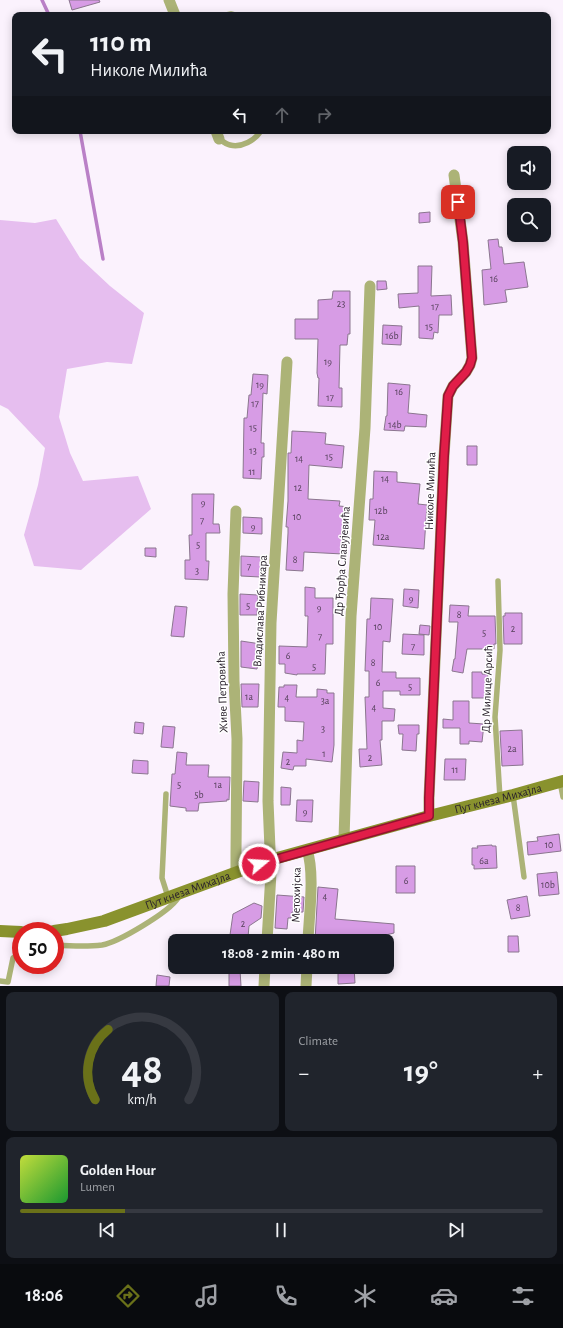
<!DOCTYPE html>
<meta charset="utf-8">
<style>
:root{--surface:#171b24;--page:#20242c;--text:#f1f3f6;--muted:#9ea1a6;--line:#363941;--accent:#6a7119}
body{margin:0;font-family:"Alegreya Sans",sans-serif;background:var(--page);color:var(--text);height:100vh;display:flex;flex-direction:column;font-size:15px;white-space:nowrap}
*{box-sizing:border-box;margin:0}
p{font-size:13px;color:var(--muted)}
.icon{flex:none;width:22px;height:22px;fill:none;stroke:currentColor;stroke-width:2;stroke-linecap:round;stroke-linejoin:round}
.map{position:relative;height:986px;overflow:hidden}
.sheet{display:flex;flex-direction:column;gap:6px;padding:6px;background:#0d0f14;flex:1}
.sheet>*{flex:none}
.banner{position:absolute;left:12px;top:12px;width:539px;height:122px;border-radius:8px;box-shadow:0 2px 10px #0003;background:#171b24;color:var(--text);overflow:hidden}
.buttons{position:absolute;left:507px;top:146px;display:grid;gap:8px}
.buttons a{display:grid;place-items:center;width:44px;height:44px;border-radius:8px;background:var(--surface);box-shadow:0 2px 10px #0003;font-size:20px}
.speed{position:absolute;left:12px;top:922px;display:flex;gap:8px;font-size:20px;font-weight:700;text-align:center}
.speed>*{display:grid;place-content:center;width:52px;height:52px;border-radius:50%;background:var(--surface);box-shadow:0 2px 10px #0003;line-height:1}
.speed .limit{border:6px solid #d22;background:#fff;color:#111}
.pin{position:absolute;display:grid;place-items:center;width:34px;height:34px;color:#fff;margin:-17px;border-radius:8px;box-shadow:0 2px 6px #0006}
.me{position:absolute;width:44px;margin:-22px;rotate:72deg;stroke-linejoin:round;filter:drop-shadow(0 0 3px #0008)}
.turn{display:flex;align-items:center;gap:14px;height:84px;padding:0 12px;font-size:18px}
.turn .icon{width:52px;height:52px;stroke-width:2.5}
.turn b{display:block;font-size:28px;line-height:34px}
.lanes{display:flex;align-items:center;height:38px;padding:0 12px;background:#0003;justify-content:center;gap:20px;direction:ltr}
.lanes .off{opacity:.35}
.big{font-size:30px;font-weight:600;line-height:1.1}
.sheet .tile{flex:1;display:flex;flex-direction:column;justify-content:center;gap:6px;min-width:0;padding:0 14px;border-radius:8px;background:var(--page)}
.sheet .dial{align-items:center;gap:0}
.dial svg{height:104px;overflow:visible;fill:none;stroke:var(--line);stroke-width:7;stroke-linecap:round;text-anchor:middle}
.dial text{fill:var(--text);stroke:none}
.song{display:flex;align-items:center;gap:12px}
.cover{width:48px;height:48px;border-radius:6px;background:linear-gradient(135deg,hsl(70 70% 55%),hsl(130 70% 35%))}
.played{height:4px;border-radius:2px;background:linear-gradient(90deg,var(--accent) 20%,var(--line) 20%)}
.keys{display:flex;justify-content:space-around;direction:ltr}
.heat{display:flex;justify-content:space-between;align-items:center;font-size:22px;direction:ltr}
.sheet .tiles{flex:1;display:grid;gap:6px;grid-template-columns:1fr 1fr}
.tile:last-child{grid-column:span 2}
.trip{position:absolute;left:168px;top:934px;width:226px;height:40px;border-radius:8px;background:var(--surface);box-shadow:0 2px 10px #0003;font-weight:600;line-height:40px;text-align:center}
.tabs{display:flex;height:64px;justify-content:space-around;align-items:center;background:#090b0e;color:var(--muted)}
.tabs .icon{width:28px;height:28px}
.tabs .current{color:var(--accent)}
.tabs b{font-size:18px;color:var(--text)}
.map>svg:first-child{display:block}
.green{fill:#e6beef}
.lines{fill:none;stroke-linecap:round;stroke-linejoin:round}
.stream{stroke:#ba80c7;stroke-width:3.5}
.building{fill:#d79ce5;stroke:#8b768f}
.service{stroke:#acb377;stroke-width:5.5}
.minor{stroke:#acb377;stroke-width:11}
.secondary{stroke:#89922e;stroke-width:12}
.route-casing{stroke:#92132f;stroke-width:10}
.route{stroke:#e11d48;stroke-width:7}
.labels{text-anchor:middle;stroke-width:3;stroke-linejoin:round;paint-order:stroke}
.number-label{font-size:10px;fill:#55405a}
.street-label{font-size:12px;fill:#2a212c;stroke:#fff}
</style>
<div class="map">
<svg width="563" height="986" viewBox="0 0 563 986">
<rect width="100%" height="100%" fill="#fbf2fd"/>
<path class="green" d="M56,219l24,39 30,28 34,27 -12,51 -25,-2 -40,7 -8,48 11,36 13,28 55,-5 13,33 -70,61 -47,-4 -10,-31 14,-50 7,-37 -37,-39 -8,-4v-185l35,3z"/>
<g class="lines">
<path class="stream" d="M42,0l7,15
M80,131l23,128"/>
</g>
<path class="building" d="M69,0h30l1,2 -28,8z
M430,212v10l-11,1v-10z
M498,239l1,8h3l2,17 20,-2 4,25 -23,3 2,12 -23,3 -2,-35 9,-1 -3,-29z
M418,266h14l-1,30 20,-1 1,20h-13l-1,18 -4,-1 -1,7 -14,-1v-32l-20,2 -1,-14 20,-1z
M377,281h9l1,8 -10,1z
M333,291h17v43h-2l-1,11h-7l-1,43h3v19l-24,-1 1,-28h-1l-1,-5 1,-34h-23v-20h23v-19l14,-1z
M383,325l19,1 -1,19 -19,-1z
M253,374l15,1 -1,19 -4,-1 -2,50h3v14h-2l-1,22 -18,-1 1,-60h3l2,-23h2z
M388,383l22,2 -2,28 19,2 -1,12 -21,-1 -1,5 -20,-1 2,-14h1z
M292,431l20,1 14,1 -1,11 19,2 -2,22 -33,-3 -1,34 32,2 -1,5 11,1 -2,17h-3l-2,30 -39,-2 -1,19 -17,-1 2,-37v-6h-2l2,-26v-48h3z
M467,446h10v19h-10z
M374,471l23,1v10l23,2 -2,20 9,1 -3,44 -51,-4 2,-25h-6l1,-21h3z
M192,494h22l-1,30h6l1,9h-14v28h3l-1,19 -23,-1v-19h5l-1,-25h3z
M243,517l19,1v16l-19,-1z
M145,548h11v9l-11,-1z
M241,556l20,1 -1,20 -19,-1z
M305,587l10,1v10h18v46h-7l-1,30h-28v1l-12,-2v-9h-6v-18l28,1 1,-31h-3z
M404,589l15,1 -1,18 -15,-2z
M240,594l18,1 -1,20h-17z
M371,598l22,1 -3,43 -7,-1 -1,31h14v6h24v17h-20v-4h-17v17l12,1 -1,12h-12v19h-2l2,25 -22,2 -1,-18h8l-2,-52h4v-26h-4l2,-52h3z
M450,605l19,1 -1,10h27l1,28h-2v5h-27l-4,24 -11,-2 2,-12h1l3,-37h-9z
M175,606l12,1 -3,30 -13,-1z
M505,613h17v31h-18l-1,-28h2z
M420,625l10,1 -1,9 -10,-1z
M403,634l21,1v20l-22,-1z
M241,641l20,3 -4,25 -16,-2z
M472,672h10v2h6l-2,24h-14z
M241,684h18l-1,23h-16z
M284,685h13l-1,12h21v-8l10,1v3h7v52l-2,17 -26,-3v7h-12l-1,4 -12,-2 2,-16 14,1v-13l6,1 1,-19 -19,-1v-14h-7l1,-20h5z
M453,701h16v22l15,1 -2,18 -13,-1v3h-9v-16h-17v-9l10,1z
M135,722l9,1 -1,11 -9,-1z
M398,725h21v9h-2l-1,17 -14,-1 1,-16h-4z
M163,726l12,1 -2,21 -12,-1z
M522,730l1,35 -21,1 -2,-35z
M177,752l10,1 -1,12h23l-1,12h22l-1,23 -2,-1v2l-28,2 -1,8h-12v-3l-16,-2 2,-32h3z
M445,759h21l-1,21h-21z
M133,760l15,1v13l-16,-1z
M244,781l15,1 -1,20 -15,-1z
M281,787l10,1 -1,17h-9z
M297,800h16l-1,22 -16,-1z
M559,834l2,17 -33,4 -1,-13 11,-1 -1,-4z
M492,845v1h4l1,22 -23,1v-4h-2v-17h6l-1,-2z
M396,866h19v27h-19z
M557,872l2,22 -20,2 -2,-22z
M318,887l20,2 -3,30 59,5v9l-33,8h-46z
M277,895l27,2 -1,15h-11l-1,6h-3l-1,11 -12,-1z
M527,896l3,20 -19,3 -4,-19z
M254,903l8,3 -1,12 -12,8 -1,11 -18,-2 3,-21z
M508,936h10l1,16h-11z
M338,967h16l1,16 -17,1z
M229,970h11l1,16h-12z
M157,975l13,2 -1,9h-13z"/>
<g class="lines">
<path class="service" d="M226,15l5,-1 4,1
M219,139c3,2 7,5 11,6 12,3 25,-5 31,-14
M498,581l2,69 -5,67 5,81
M560,782l3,15
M166,794l-4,84 6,19
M513,795l11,82
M55,945c15,1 31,2 47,0 17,-3 67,-33 76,-47l-1,-2
M0,981l8,1 5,-24 8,-6"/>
<path class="minor" d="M169,0l6,15
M216,131l3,8
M236,511l-3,83 1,87 3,58 -1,114v19
M429,816v-18l15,-342 4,-60 5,-10 13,-14 4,-7 2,-7 -9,-116 -9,-67
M344,839l7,-223 14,-188 5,-142
M307,850c8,23 2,65 1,91
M267,941l4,-68 -3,-72 3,-178 16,-261
M264,986l1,-19
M306,986l1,-19"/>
<g class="secondary">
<path d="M0,931l21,1"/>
<path id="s1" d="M54,931l13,-2 37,-8 166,-61 159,-44 84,-21 50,-14"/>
</g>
</g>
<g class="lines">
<g class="route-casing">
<path id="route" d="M259,864l170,-48v-18l15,-342 4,-60 5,-10 13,-14 4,-7 2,-7 -9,-116 -5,-40"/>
</g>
<use href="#route" class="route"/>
</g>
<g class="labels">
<g class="number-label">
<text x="494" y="282">16</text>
<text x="341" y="307">23</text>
<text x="435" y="310">17</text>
<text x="429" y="330">15</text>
<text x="392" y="339">16b</text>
<text x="328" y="365">19</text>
<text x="260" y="388">19</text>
<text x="399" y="395">16</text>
<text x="330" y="401">17</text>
<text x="255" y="407">17</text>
<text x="395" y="428">14b</text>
<text x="253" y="431">15</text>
<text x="253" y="454">13</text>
<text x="329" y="460">15</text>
<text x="299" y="462">14</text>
<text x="252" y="475">11</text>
<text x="385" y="482">14</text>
<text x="298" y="491">12</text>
<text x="203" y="506">9</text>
<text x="381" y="514">12b</text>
<text x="297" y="520">10</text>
<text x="202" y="524">7</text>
<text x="253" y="530">9</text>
<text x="383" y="540">12a</text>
<text x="198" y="548">5</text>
<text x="295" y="563">8</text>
<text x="249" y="570">7</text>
<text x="197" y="574">3</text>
<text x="411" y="602">9</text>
<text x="248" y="609">5</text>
<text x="319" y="611">9</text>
<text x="459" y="618">8</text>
<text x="378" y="630">10</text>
<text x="513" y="632">2</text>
<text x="484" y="636">5</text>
<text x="320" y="640">7</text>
<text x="413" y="650">7</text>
<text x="288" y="659">6</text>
<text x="373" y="666">8</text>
<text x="314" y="670">5</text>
<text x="378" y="686">6</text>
<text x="410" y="690">5</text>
<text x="249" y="700">1a</text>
<text x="287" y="701">4</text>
<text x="325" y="704">3a</text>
<text x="374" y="711">4</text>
<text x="323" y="732">3</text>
<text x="512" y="752">2a</text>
<text x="324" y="757">1</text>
<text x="370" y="761">2</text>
<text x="288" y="765">2</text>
<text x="455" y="773">11</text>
<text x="179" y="788">5</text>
<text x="218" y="788">1a</text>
<text x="199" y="798">5b</text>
<text x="305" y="815">9</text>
<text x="549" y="848">10</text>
<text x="484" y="864">6a</text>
<text x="406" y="884">6</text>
<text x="548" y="888">10b</text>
<text x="325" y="900">4</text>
<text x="518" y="911">8</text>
<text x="243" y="927">2</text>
</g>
<g class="street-label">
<text transform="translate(430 491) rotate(-88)" y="4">Николе Милића</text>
<text transform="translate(342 561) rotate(-86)" y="4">Др Ђорђа Славујевића</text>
<text transform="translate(260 611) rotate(-87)" y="4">Владислава Рибникара</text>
<text transform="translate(487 689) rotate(-88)" y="4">Др Милице Арсић</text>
<text transform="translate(222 692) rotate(-92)" y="4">Живе Петровића</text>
<text dy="4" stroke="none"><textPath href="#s1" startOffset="464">Пут кнеза Михајла</textPath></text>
<text dy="4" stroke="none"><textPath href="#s1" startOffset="140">Пут кнеза Михајла</textPath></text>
<text transform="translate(296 895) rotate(-89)" y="4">Метохијска</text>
</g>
</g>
</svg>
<div class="buttons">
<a><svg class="icon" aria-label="sound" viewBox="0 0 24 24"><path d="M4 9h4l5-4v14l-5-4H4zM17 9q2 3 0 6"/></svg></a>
<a><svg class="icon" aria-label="search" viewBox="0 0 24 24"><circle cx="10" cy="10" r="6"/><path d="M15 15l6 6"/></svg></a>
</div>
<div class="speed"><div class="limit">50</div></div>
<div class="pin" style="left:458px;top:202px;background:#d93025"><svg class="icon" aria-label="arrive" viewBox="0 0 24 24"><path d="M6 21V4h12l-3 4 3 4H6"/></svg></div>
<svg class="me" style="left:259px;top:864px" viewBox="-20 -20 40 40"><circle r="17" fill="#e11d48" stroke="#fff" stroke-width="3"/><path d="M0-11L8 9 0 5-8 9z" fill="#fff"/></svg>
<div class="trip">18:08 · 2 min · 480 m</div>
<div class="banner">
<div class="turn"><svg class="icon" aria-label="left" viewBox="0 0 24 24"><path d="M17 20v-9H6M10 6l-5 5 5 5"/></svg><div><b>110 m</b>Николе Милића</div></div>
<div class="lanes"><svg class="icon" aria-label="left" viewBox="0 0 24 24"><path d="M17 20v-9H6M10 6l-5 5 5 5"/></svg><svg class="icon off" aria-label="ahead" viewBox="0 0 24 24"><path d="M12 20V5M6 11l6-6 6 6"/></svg><svg class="icon off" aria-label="right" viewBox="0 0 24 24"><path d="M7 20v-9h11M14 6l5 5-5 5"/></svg></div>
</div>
</div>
<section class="sheet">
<div class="tiles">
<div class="tile dial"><svg viewBox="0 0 100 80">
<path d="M14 69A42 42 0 1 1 86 69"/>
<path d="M14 69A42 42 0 0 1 24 15" stroke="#6a7119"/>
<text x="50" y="56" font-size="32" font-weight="700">48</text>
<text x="50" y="72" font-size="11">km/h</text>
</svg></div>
<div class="tile"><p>Climate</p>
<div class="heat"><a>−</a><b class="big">19°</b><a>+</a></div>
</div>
<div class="tile">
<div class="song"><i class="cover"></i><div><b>Golden Hour</b><p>Lumen</p></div></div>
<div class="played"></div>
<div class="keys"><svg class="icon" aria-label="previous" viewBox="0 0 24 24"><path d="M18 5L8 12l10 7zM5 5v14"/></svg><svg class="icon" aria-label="pause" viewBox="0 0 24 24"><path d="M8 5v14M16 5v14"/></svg><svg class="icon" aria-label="next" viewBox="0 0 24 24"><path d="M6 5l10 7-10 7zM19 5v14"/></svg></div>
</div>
</div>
</section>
<nav class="tabs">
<b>18:06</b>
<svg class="icon current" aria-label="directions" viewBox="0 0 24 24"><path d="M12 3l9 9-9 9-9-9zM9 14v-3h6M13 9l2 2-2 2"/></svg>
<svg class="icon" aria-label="music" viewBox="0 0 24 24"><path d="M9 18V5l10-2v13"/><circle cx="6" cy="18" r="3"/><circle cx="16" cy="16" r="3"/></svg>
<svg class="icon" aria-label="phone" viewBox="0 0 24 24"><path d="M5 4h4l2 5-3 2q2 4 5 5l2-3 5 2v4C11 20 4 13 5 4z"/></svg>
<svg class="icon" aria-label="climate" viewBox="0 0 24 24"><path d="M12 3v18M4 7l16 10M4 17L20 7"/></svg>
<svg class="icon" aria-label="car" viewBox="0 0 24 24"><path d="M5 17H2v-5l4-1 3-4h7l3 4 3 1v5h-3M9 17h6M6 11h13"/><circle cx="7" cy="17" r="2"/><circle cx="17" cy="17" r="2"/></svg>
<svg class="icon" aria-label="filters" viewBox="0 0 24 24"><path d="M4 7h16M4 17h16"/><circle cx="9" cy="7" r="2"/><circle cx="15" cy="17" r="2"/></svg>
</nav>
